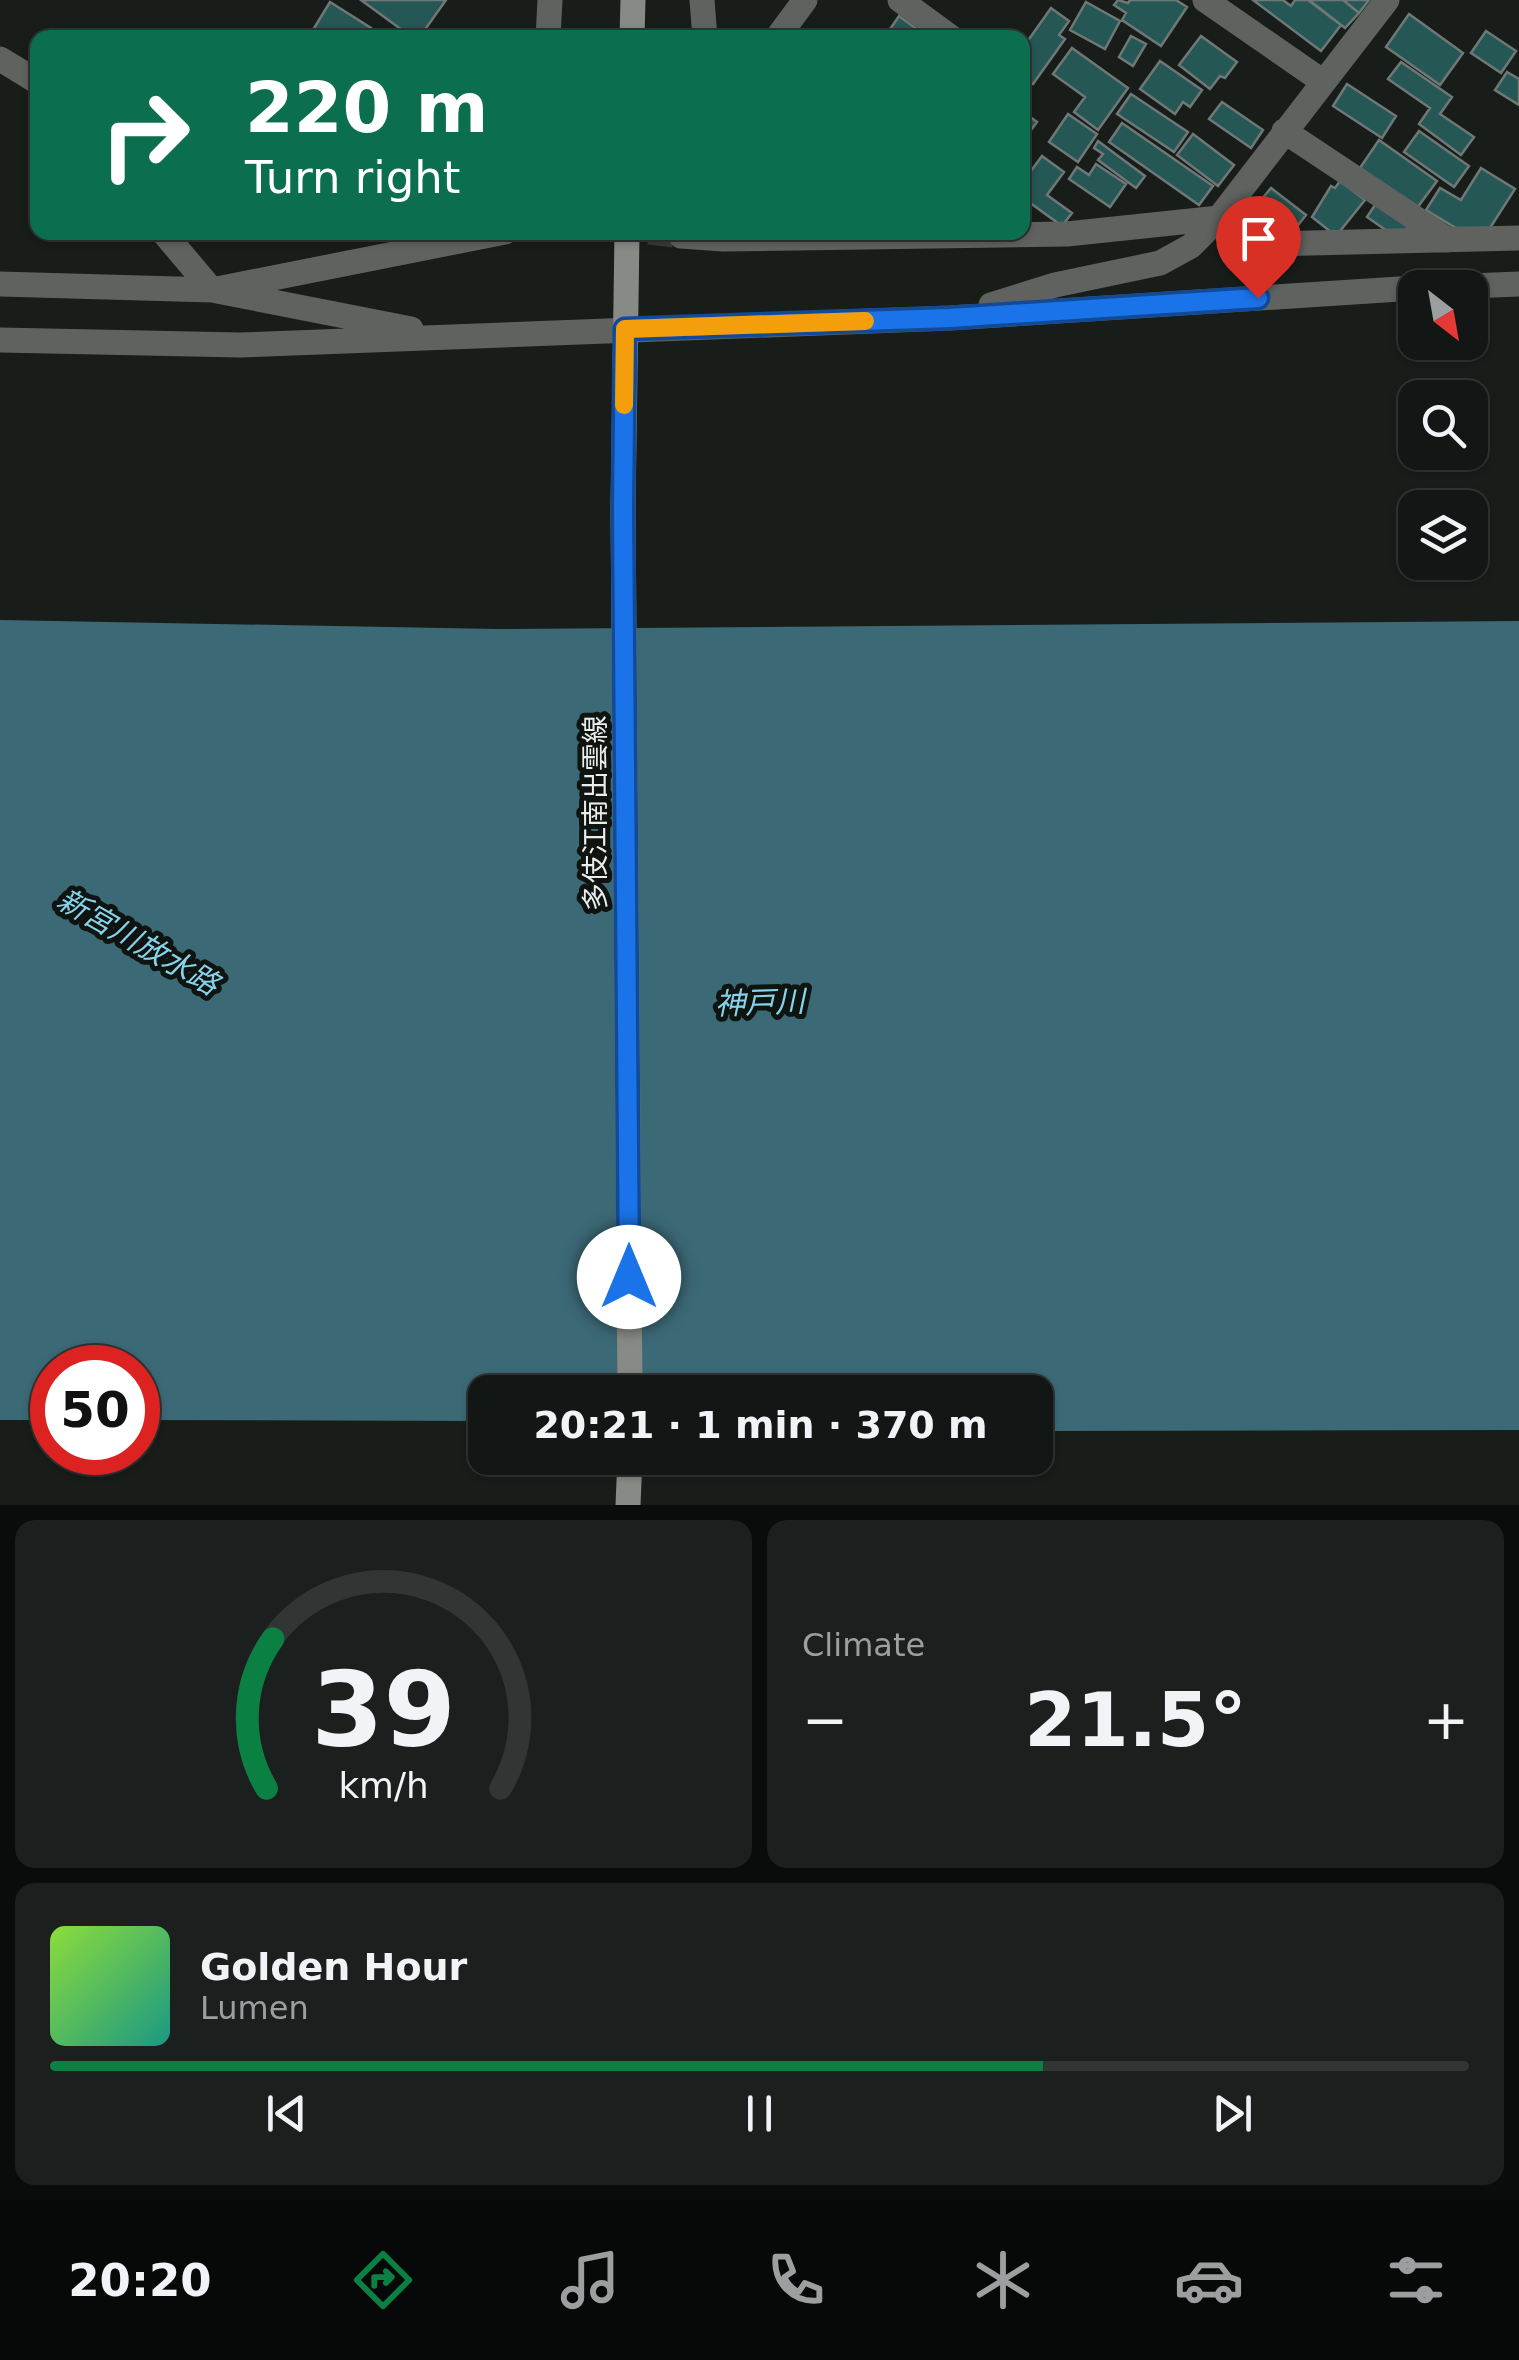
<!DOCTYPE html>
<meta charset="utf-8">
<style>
:root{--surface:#121614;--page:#1b1f1d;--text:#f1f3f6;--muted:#9c9fa0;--line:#313534;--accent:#0b8043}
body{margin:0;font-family:"DejaVu Sans","Noto Sans JP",sans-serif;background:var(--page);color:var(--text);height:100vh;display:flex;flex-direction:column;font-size:38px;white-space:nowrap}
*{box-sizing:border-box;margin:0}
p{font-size:32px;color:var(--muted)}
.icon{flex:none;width:55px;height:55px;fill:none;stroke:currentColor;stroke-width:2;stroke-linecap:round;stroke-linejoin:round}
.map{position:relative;height:1505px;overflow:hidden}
.side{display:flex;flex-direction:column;gap:15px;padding:15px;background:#0a0c0b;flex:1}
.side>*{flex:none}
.guide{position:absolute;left:30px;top:30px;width:1000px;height:210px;border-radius:20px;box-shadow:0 2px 8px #0004,0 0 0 2px var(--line);background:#0b6e4f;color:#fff;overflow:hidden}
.needle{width:65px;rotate:149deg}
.tools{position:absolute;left:1398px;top:270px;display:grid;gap:20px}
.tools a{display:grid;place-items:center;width:90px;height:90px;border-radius:20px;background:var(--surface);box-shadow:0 2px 8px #0004,0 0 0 2px var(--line);font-size:50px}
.speed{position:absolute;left:30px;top:1345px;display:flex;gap:20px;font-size:50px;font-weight:700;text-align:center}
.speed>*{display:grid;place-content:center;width:130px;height:130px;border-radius:50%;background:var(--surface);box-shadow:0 2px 8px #0004,0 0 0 2px var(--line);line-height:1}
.speed .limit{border:15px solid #d22;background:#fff;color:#111}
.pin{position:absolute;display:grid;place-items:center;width:85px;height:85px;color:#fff;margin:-102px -42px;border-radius:50% 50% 50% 0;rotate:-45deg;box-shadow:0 0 10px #0007}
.pin .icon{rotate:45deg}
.me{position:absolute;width:110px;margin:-55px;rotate:0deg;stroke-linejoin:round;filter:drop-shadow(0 0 8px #0008)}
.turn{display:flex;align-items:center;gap:35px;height:210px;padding:0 50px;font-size:45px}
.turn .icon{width:130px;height:130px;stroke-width:2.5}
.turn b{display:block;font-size:70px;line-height:85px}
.big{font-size:75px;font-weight:700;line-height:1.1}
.side .widget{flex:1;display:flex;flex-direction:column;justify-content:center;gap:15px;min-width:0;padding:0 35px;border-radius:20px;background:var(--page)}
.side .dial{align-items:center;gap:0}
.dial svg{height:260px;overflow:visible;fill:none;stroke:var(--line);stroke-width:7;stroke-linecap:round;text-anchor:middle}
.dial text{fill:var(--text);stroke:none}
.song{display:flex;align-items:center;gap:30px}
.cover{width:120px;height:120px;border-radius:15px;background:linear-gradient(135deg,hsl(90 70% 55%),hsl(170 70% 35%))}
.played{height:10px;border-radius:5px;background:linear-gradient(90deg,var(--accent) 70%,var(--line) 70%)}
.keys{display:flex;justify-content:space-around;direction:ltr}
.heat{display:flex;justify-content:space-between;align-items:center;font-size:55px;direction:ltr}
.side .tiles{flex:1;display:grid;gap:15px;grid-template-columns:1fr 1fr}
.widget:last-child{grid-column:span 2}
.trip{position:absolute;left:468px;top:1375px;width:585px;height:100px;border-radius:20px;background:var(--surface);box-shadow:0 2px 8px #0004,0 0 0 2px var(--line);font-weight:700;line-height:100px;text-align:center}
.menu{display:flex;height:160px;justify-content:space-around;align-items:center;background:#070908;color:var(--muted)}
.menu .icon{width:70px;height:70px}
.menu .on{color:var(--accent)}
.menu b{font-size:45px;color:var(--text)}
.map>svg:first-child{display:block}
.water{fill:#3c6976}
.building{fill:#255754;stroke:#707877;stroke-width:2.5}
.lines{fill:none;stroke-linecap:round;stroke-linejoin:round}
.street-tunnel{stroke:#373c39;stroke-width:25;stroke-dasharray:25 12;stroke-linecap:butt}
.street{stroke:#60625f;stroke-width:25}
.secondary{stroke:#888a86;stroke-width:25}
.route-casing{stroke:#114b97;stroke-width:25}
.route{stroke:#1a73e8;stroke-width:18}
.slow{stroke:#f59e0b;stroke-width:18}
.labels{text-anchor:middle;stroke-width:10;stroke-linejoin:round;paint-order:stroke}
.street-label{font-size:28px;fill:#e9edeb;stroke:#0f1411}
.water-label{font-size:30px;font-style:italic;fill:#86d4ec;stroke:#0f1411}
</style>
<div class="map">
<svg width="1519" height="1505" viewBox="0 0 1519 1505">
<rect width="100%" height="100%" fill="#181d1a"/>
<path class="water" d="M0,620l497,9 1022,-8v809l-484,1v-39h-550v29l-347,-1v-52h-86v52h-52z"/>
<path class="building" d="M361,0h85l-27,38h-6z
M1118,0l10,3 2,-3h46l11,7 -26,39 -39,-26 4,-7 -12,-8z
M1253,0h30l8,6 4,-6h13l33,25 -20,26z
M1309,0h34l16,13 -14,15z
M1343,0h26l-10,13z
M330,2l41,26 -6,10h-57z
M1086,2l34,19 -15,28 -35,-19z
M1051,8l18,13 -10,14 6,4 -32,45 -11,-7v-37l5,2z
M1409,14l54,39 -23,32 -54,-38z
M899,16l30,22h-45z
M1486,31l30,20 -15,22 -30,-20z
M1131,36l15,8 -13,22 -14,-9z
M1201,36l36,26 -12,16 -5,-2 -10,13 -31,-24z
M1072,48l56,40 -30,42 -24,-18 11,-15 -32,-23z
M1160,61l42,29 -12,17 -7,-5 -8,12 -35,-25z
M1401,62l51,35 -12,17 34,23 -13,18 -42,-31 11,-16 -42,-29z
M1507,72l12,7v26l-24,-15z
M1347,84l49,32 -14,22 -49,-32z
M1131,94l57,38 -14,20 -57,-38z
M1222,102l41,28 -12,18 -42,-29z
M1022,111l15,11 -15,20z
M1068,114l29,20 -19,28 -29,-20z
M1122,123l91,63 -14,19 -90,-63z
M1419,131l50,35 -15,21 -50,-35z
M1193,134l41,31 -16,21 -41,-31z
M1379,140l58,41 -20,27 -57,-40z
M1098,141l47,35 -9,12 -38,-28 5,-6 -9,-6z
M1042,156l22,16 -17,23 25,18 -10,13 -40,-29v-14z
M1096,164l30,20 -16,23 -41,-28 8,-12 12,8z
M1481,168l34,21 -25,39h-34l-30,-18 14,-22 21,12z
M1340,181l25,19 -29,36 -24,-19 19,-31 4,2z
M1271,188l35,27 -14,18 -36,-27z
M1377,202l33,22 -10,16 -33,-23z"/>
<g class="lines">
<path class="street-tunnel" d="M649,232l32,4"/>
<path class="street" d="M702,0l3,38
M900,0l52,38
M1205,0l117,81
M548,38l2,-38
M777,38l28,-38
M0,59l38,23
M1284,131l164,109
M163,232l49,58 293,-58
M681,236l42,3 344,-5 152,-16 50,26 250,-6
M0,284l212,6 199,39
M1420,288l99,-4
M991,305l64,-20 105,-22 31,-17 28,-28 168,-218
M0,340l240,5 710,-27 465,-30"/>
<path class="secondary" d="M632,38l1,-38
M627,232l-4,277 7,883
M628,1505l2,-47"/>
</g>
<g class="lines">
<g class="route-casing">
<path id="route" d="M629,1277l-6,-769 2,-179 325,-11 308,-20"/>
</g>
<use href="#route" class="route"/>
<path class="slow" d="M624,405l1,-76 240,-8"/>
</g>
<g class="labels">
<g class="street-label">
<text transform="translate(595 813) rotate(-90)" y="10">多伎江南出雲線</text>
</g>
<g class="water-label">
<text transform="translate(138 942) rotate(30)" y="10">新宮川放水路</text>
<text transform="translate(760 1003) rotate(-2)" y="10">神戸川</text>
</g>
</g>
</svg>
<div class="tools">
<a><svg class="needle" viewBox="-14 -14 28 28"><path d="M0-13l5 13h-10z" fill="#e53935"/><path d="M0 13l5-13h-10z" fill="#9c9fa0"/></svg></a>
<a><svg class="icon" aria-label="search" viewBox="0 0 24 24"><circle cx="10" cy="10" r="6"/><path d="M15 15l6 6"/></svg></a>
<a><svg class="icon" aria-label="layers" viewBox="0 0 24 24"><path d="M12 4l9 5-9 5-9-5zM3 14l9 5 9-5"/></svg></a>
</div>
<div class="speed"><div class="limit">50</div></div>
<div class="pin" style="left:1258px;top:298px;background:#d93025"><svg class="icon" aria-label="arrive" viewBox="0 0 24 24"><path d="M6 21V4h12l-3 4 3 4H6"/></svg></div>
<svg class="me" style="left:629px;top:1277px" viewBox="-20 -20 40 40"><circle r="19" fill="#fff"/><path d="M0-13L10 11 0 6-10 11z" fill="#1a73e8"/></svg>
<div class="trip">20:21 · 1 min · 370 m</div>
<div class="guide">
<div class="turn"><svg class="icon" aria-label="right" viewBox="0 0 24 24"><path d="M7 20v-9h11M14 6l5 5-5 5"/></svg><div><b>220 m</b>Turn right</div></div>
</div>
</div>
<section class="side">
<div class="tiles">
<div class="widget dial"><svg viewBox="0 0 100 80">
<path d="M14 69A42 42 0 1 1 86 69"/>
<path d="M14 69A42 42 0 0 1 16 23" stroke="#0b8043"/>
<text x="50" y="56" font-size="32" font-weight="700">39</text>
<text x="50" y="72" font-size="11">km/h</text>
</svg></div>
<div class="widget"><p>Climate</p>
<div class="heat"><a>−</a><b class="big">21.5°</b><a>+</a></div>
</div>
<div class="widget">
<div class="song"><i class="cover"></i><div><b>Golden Hour</b><p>Lumen</p></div></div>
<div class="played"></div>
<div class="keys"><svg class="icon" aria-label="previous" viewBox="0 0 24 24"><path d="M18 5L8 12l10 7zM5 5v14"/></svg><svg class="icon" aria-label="pause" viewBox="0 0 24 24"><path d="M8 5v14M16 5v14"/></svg><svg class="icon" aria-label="next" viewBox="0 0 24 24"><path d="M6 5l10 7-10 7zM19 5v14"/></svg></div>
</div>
</div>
</section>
<nav class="menu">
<b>20:20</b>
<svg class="icon on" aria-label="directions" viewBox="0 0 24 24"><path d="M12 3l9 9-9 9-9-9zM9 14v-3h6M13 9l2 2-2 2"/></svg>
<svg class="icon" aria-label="music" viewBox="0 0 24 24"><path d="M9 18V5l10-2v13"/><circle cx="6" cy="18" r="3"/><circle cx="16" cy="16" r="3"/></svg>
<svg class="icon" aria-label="phone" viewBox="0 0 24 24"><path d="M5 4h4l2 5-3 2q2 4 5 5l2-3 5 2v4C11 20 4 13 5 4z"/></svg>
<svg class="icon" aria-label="climate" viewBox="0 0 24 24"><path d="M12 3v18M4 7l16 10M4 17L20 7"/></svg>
<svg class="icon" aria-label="car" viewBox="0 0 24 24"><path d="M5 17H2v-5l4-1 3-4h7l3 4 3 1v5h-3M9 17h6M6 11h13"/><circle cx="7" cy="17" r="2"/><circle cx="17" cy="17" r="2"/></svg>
<svg class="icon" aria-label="filters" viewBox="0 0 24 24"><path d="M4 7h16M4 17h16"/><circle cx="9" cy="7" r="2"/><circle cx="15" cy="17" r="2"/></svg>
</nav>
